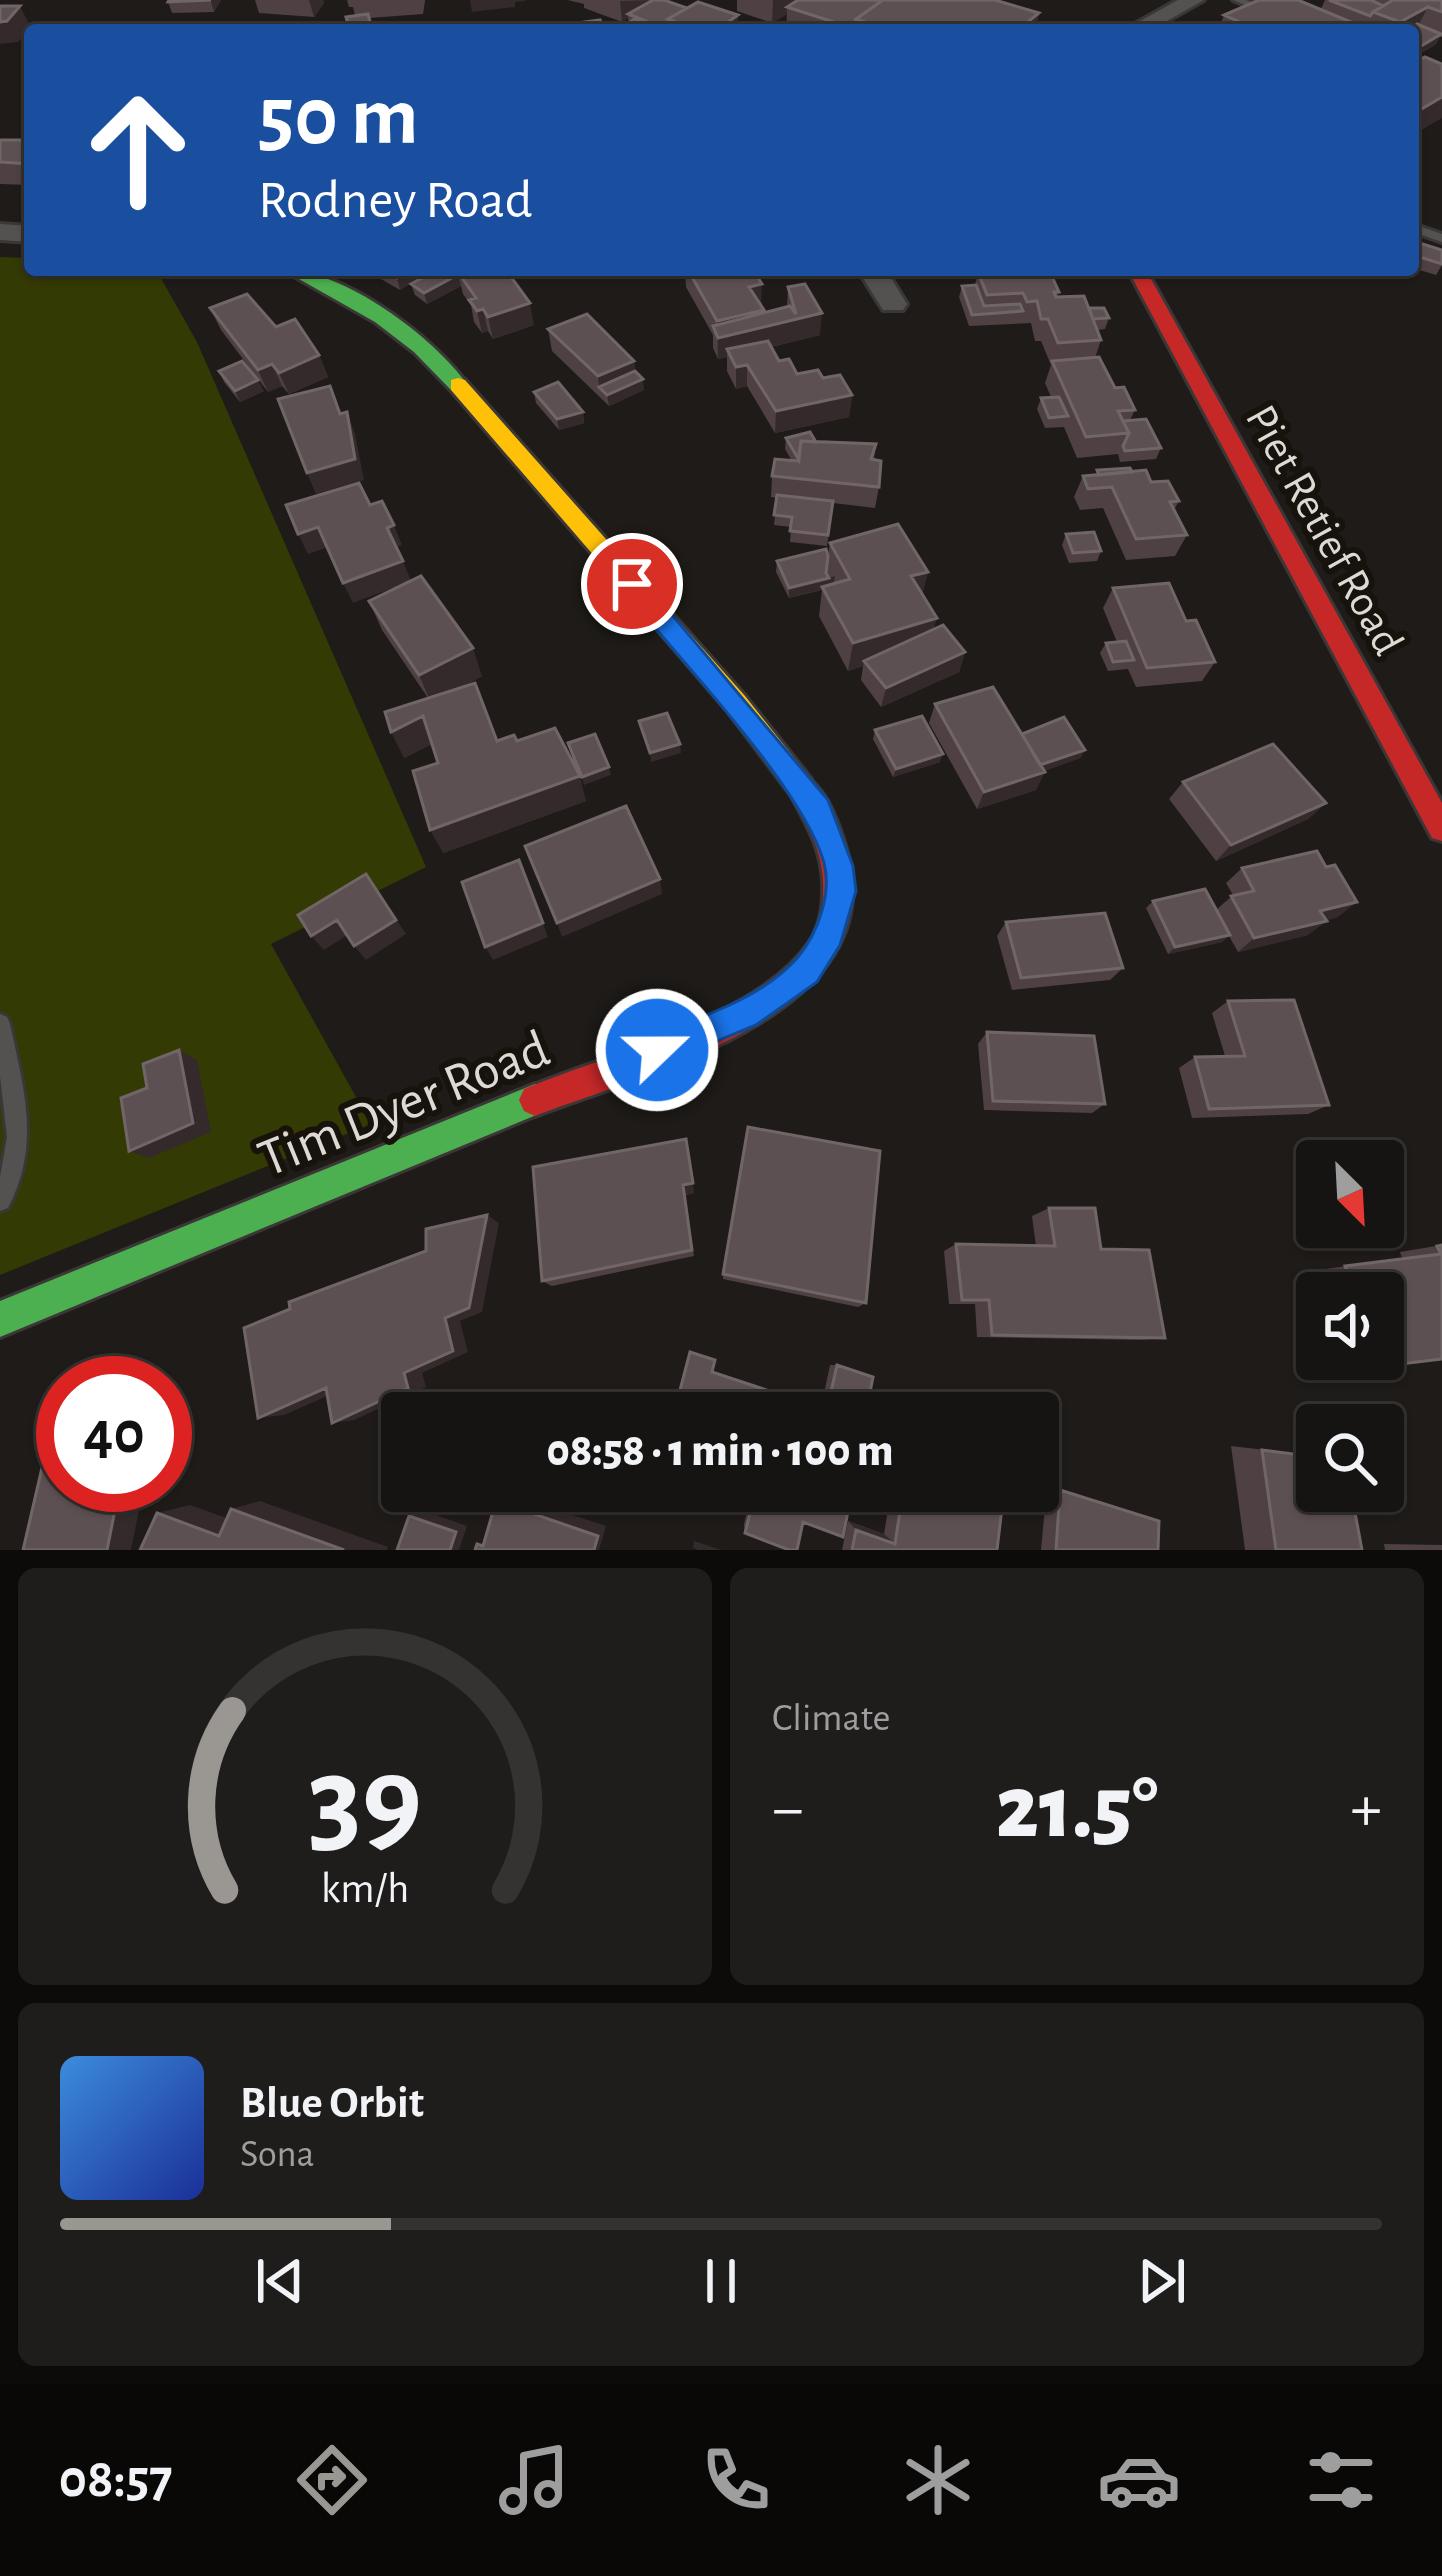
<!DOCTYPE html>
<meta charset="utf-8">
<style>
:root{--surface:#161412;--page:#1f1d1b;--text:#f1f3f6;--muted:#9e9e9f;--line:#353332;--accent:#9a9692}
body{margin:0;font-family:"Alegreya Sans",sans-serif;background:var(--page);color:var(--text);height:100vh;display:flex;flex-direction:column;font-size:45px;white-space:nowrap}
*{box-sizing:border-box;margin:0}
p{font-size:39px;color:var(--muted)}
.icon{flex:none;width:66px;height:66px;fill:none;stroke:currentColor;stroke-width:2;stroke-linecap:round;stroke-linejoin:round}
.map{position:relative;height:1550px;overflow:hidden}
.drawer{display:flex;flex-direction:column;gap:18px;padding:18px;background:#0c0b0a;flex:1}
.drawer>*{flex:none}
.guide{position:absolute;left:24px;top:24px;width:1395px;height:252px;border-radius:12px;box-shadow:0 3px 9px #0004,0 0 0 3px var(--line);background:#1a4fa0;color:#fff;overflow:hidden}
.needle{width:78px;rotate:156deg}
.controls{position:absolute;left:1296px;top:1140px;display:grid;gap:24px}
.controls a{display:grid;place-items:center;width:108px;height:108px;border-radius:12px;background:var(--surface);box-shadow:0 3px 9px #0004,0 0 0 3px var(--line);font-size:60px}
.speed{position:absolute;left:36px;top:1356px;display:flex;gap:24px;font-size:60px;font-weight:700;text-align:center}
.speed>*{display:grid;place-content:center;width:156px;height:156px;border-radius:50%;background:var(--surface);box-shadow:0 3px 9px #0004,0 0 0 3px var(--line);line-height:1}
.speed .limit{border:18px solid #d22;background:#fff;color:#111}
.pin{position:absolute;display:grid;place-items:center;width:102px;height:102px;color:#fff;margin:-51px;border:6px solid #fff;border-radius:50%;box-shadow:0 3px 12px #0007}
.me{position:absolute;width:132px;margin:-66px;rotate:68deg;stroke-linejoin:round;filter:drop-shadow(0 0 9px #0008)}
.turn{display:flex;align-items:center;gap:42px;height:252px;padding:0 36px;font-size:54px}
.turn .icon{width:156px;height:156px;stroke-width:2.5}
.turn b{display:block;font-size:84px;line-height:102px}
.big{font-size:90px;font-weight:800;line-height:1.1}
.drawer .tile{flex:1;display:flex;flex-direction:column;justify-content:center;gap:18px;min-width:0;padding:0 42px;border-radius:18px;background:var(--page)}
.drawer .dial{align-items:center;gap:0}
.dial svg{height:312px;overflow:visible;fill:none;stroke:var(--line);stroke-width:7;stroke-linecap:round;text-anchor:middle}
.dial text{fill:var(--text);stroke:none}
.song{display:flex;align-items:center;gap:36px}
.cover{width:144px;height:144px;border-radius:18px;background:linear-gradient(135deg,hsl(210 70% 55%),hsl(230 70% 35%))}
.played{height:12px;border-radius:6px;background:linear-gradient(90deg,var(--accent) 25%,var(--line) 25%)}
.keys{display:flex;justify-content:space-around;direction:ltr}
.heat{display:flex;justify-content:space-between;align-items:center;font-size:66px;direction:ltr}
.drawer .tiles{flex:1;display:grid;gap:18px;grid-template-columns:1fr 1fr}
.tile:last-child{grid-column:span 2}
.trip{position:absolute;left:381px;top:1392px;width:678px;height:120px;border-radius:12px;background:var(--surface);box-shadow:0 3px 9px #0004,0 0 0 3px var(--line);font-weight:800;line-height:120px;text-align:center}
.tabs{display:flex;height:192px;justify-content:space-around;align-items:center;background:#090807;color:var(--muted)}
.tabs .icon{width:84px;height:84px}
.tabs .on{color:var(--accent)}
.tabs b{font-size:54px;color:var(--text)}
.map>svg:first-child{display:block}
.green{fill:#343a03}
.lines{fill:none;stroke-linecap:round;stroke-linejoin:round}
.lane-casing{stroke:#3b3736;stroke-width:6}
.street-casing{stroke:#3b3736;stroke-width:6}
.fast-casing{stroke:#3b3736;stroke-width:6}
.slow-casing{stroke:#3b3736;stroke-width:6}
.jam-casing{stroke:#3b3736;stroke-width:6}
.lane{fill:#545250;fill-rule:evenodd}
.street{fill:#545250;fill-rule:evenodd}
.fast{fill:#4caf50;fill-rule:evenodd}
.slow{fill:#ffc107;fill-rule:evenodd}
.jam{fill:#c62828;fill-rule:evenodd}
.wall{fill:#4e4043}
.shaded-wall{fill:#342a2b}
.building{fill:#5d5053;stroke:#716667;stroke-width:3}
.route{fill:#1a73e8;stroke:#114b97;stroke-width:3}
.labels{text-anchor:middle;stroke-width:12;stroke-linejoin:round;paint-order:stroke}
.street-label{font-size:45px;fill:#ddd9d4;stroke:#17130c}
.near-street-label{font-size:54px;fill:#ddd9d4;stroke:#17130c}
</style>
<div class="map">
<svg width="1442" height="1550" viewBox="0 0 1442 1550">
<rect width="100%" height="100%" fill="#1e1b18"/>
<path class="green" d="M0,257l30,1v12l128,3 39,69 229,525 -155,77 100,180 -371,151z"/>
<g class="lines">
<g class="lane-casing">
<path id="lane" d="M1233,0h13l72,30h-14z
M1413,224l29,10v8l-29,-10z
M0,1014l7,3 3,7c14,66 31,121 -2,184l-8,3v-34l7,-40 -7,-61z"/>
</g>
<g class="street-casing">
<path id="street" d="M1178,0h26l-53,30h-27z
M0,224l30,2v16l-30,-2z
M858,270h28l21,34 -4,6h-20z"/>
</g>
<g class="fast-casing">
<path id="fast" d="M283,270c62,0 149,66 185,115l-3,5h-14l-37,-38 -39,-30z
M535,1084l11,5 5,11 -5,11 -546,226v-36z"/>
</g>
<g class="slow-casing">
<path id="slow" d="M458,378l7,2 280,316 66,83 4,8 -4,8 -10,4 -10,-4 -64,-85 -276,-320v-10z"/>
</g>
<g class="jam-casing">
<path id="jam" d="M1128,270h18l296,533v38l-10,-3z
M801,775c25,9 39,53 46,77 45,163 -202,221 -312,264l-11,-5 -5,-11 5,-11c81,-34 235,-72 285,-146 12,-17 15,-41 14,-62 -2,-37 -20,-62 -36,-94l4,-8z"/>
</g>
<use href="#lane" class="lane"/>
<use href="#street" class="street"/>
<use href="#fast" class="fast"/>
<use href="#slow" class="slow"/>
<use href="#jam" class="jam"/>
</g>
<path class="wall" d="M221,0l-7,12 -42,1 -4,-11z
M255,0h68l1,3 -10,14 -55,-4z
M347,0h78v1l-2,13 -54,4 3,12h-23l-3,-13 9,-1 -2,-9h-4z
M567,0h97l23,8 51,7 -1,15h-116v-3l8,-4 -1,-5 -6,4 -38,-14v-4z
M737,0h258l44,13 -4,17h-244l-5,-2 1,-14 -15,9 -35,-12z
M1325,0h117v37h-2l-5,8 -19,11 -3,-1v-25h-201l8,-4 4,-11 141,13 -44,-19z
M0,140h30v45l-30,-1z
M1413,241l29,9v15l-6,10 -23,-7z
M379,270h53l-32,20 -19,-11z
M464,270l70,55 -41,14 -5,-8 -6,2 -8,-11 -3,-17 -8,-11 -2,-8 -34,18 -12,-9 -4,-11z
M685,270h68l11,43 23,-6 1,-20 32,48 -49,12 8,14 18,13 26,4 29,17 -3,22 -74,16 -28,-47 -11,3 -9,-18v-14l-9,2 -5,-11v-13l-27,-48z
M1011,270h55l-1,3 -14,1 8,18 -2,5 52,21 -4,11 -8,1 4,10 -6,18 20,30 20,22 -5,10 31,28 -5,11 -36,3 -2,-8 -41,4 -13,-31 -19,1 -8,-19 4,-11 10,-1 -6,-14 6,-18 -10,-24h-6l-4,-18 -62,3 -10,-29 3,-11 13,-1 3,-13z
M210,308l66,19 43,28 9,22 -39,17 -7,-8 -14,6 -47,-62z
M548,329l86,32 1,10 9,19 -35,16 -57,-55z
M219,371l45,20 -24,11 -16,-20z
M534,392l49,20 1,11 -25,7 -23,-27z
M786,438l90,6 -2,16 5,27 -4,21 -42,-5 -6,43 -37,-4 1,-15 -17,-2 3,-27 -6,-1 1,-21 20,-15 -7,-12z
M1097,470l35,2 47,29 -5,9 13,25 -12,21 -49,4 -23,-52 -23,2 -6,-13 9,-21 13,-1z
M1066,534l35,17 -4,10 -28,2 -7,-18z
M830,543l98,29 -6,22 12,35 31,23 -6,20 -78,35 -20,-27 2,-14 -15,5 -29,-55 3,-26 -33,8 -13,-26 1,-11 51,-5z
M1113,588l73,33 29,41 -13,19 -66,6 -8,-18 -20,2 -8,-18 6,-10 11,-1 -14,-34z
M369,601l113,75 -24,13 39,52h20l69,60 -143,52 -5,-90 -7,-19 -27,14 24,-60 -46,-68z
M935,704l87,30 63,16 -5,8 -36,13 -8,19 -59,19 -48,-86z
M875,730l65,32 -47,15 -20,-38z
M1183,782l143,21 -18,16 -92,42 -47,-62z
M1242,868l96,49 -12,3 -18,15 -70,17 -9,-16 -7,6 -54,12 -22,-46 7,-7 63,9 17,-15 -7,-12z
M1006,922l117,46 -13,12 -98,10 -15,-54z
M1228,1001l101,104 -21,9 -116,4 -13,-50 16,-11 30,-1 -13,-43z
M987,1032l118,72 -13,9 -108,-3 -6,-66z
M533,1167l161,26 -9,2 9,61 -142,30 -10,-5z
M1049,1208l52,41 64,89 -24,2 -164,-3 -2,-33h-26l-5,-53 12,-7 80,2 -4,-30z
M1442,1245v114l-59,7h-36l-3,-7h39v-66h-63l-8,-22 90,-13 -2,-6z
M723,1274l143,29 -8,4 -135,-28z
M830,1365h7l29,48h-192l39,-41 108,36z
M1231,1446l86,10 45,94h-117z
M1047,1485l112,36 -1,29h-117z
M891,1491h113l-7,59h-155l6,-29 36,13z
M748,1508l55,14 -58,11 -1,-9z
M1384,1544l58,1v5h-57z"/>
<path class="shaded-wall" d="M211,0h10l-7,12 -3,-10z
M309,0h14l1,3 -10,14z
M470,0h55l1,1 -11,1v5l-43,5z
M652,0l-24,14v4l-6,4 -2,-21z
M773,0h37l-23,7v7l-15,9z
M20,6l11,22 -13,14 -18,2v-22z
M1428,7l-11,21 -4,2h-17l4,-8z
M1039,13l-4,17h-17z
M738,15l-1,15h-21l12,-8z
M371,25l1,5h-23v-2z
M1441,34l-6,11 -19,11 5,-10z
M1442,97v21l-29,17v-21z
M411,270h2l3,10 -16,10 -3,-12z
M413,270h19l-16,10z
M458,275l3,11 -34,18 -3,-11z
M762,284l-1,22 -12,-19z
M530,303l4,22 -41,14 -5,-22z
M483,309l5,22 -6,2 -5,-22z
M764,310l-1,17 59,-14 -2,22 -89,21 -4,-7v8l-9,2 -1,-38z
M319,355l9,22 -39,17 -10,-21z
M634,361l2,21 7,-3 1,11 -35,16 -2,-11 -8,-8 -1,-11z
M272,364l10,22 -14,6 -10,-22z
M747,365v21l-11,3v-22z
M258,380l6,11 -24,11 -5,-11z
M852,395l-3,22 -74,16 1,-22z
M347,412l8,22 9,46 -48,14 -9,-21z
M583,412l1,11 -25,7 -2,-11z
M394,525l8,20 -7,3 -8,-20z
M318,527l10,20 -20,7 -10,-20z
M403,561l8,20 -58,22 -10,-20z
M928,572l-8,29 -9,-25z
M835,576l-2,11 -44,11v-10z
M937,618l-8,29 -65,14 -1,5 -15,5 5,-28z
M473,648l9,28 -51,27 -12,-28z
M965,652l-6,20 -78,35 5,-19z
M423,716l12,27 -31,15 -13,-26z
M680,744l1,9 -30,9 -1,-9z
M1085,750l-5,8 -52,19 4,-9z
M943,754l-3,8 -47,15 3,-8z
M609,767l2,8 -27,10 -2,-8z
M1045,772l-9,18 -59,19 7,-17z
M580,776l6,25 -143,52 -13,-23z
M1326,803l-18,16 -92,42 15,-16z
M519,860l29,77 -55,23 -8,-13z
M366,874l40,60 -40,26 -12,-14z
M660,879l2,15 -100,43 -5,-14z
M1357,902l-19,15 -36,8 18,-14z
M337,920l12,14 -25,16 -13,-14z
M1327,921l-19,14 -70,17 16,-14z
M1230,935l-8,7 -54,12 7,-7z
M179,1050l18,10 14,72 -62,26 -20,-7z
M693,1183l1,10 -9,2 9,61 -11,-71z
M487,1215l12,8 -17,89 -22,9 8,31 -46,21 4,14 -72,33 -22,3 72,-50 41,-55z
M348,1387l-64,28 -26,3 68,-30z
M120,1485h24l-13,65h-24z
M509,1494l97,32 -7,24h-5l-98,-49z
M260,1501l128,46 -1,3h-43l-113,-41z
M190,1505l59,21 -30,10 -62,-23z
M422,1510l45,16 -8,24h-9l-41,-34z
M848,1521l36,13 11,10 -39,-14z
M694,1541l27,9h-23l-5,-2z"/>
<path class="building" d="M169,0h42l-43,2z
M653,0h11l23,8 -19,11v11l-40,-16z
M798,0h85l-27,19 -1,10 -68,-22z
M883,0h112l44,13 -21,17h-129l-33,-11z
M1259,0h39l72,30h-112l-34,-15z
M1329,0h42l12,6 -10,6 -3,4z
M1393,0h49v12l-14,-5 -28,15 -27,-10z
M698,2l40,13 -10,7 5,1 -17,7h-18l-30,-11z
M0,6h20l-13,15 -7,1z
M368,14l3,11 -22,3 -3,-11z
M635,19l26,11h-31l-9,-3z
M600,20l5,10h-40l-2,-5z
M121,24l-2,6h-86h1z
M1417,24l24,10 -20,12 -8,-4v-12h-6z
M1425,57l17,7v33l-29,17v-51z
M0,140h30v24l-30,-2z
M1413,241l29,9v14l-29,-9z
M382,270h29l-14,8z
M437,270l29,1 -8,1 1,2 -35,19 -13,-9z
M471,270h35l24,33 -42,14 -5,-8 -6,2 -8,-11 7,-2 -18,-26z
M688,270h65l9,14 -13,3 15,23 -47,11z
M1011,270h38l10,22h-5l2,5 28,-1 17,44 -43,3 -10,-24h-7l-4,-18 -10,1 -4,-9 -36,2 -9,-23z
M805,284l17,29 -104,25 -5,-12 77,-20 6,8 -8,-27z
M976,285l8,21 36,-2 3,7 -51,4 -10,-29z
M247,294l29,33 19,-8 24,36 -40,18 -7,-9 -14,6 -48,-62z
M1089,308h15l5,10 -16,1z
M587,314l47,47 -36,15 -50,-47z
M768,341l11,20 10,-2 8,15 21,-4 5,8 17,-3 12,20 -76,16 -29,-46 -11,2 -9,-18z
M1099,357l16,31 9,-1 11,23 -17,1 11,22 -43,4 -34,-76z
M242,361l16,19 -23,11 -16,-20z
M635,371l8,8 -36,16 -8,-8z
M558,382l25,30 -26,7 -23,-27z
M330,386l10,28 7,-2 8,47 -48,14 -29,-74z
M1059,397l9,19 -19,2 -8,-20z
M1146,419l15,29 -36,3 -2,-5 6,-13 -6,-12z
M810,432l6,10 -15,-1 -2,19 -13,-22z
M801,441l75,3 -5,15 10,2 -2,26 -107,-11 3,-17 23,2z
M1130,468l2,4 -33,3 -2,-5z
M1146,470l5,12 17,-1 11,20 -9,1 17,33 -51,4 -24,-52 -24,2 -5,-13z
M359,483l11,22 12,-4 12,24 -7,3 16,33 -60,22 -25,-56 -20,7 -12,-29z
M777,495l56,6 -5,34 -38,-4 2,-14 -18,-2z
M898,524l30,48 -17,4 26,42 -84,25 -31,-56 28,-8 -20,-36z
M1094,532l7,19 -28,2 -7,-19z
M826,549l2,7 -2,17 3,5 -40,10 -12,-27z
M421,576l52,72 -54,27 -50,-74z
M1169,583l17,38 10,-1 19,42 -68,6 -34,-80z
M943,625l22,27 -79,36 -22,-27z
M1126,641l8,19 -21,2 -7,-19z
M475,683l22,58 17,-6 3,6 38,-13 25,48 -150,54 -17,-59 25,-8 -15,-47 -32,16 -6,-20z
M993,687l52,85 -61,20 -49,-88z
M667,713l13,31 -30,9 -11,-32z
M922,716l21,38 -47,15 -21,-39z
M1064,717l21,33 -45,15 -18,-31z
M595,734l14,33 -27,10 -14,-34z
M1273,744l53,59 -95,42 -48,-63z
M626,806l34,73 -103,44 -32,-77z
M1317,851l9,16 9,-2 22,37 -37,9 7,10 -73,17 -23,-42 23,-5 -12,-23z
M519,860l24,63 -58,24 -23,-65z
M366,874l30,46 -42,26 -17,-26 -26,16 -13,-21z
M1205,889l25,46 -55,12 -22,-46z
M1105,913l18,55 -102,10 -15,-56z
M1294,1000l35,105 -120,4 -14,-52 50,-1 -17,-55z
M987,1032l107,4 11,68 -112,-3z
M179,1050l14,73 -64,28 -8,-53 26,-10 -4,-24z
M748,1127l132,24 -14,152 -143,-29z
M686,1139l7,44 -10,2 9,65 -150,31 -9,-114z
M1049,1208h46l6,41 48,1 16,88 -173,-3 -3,-35h-27l-6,-56 99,2z
M487,1215l-18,93 -24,10 8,33 -49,22 4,15 -76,35 -6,-35 -68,30 -14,-90 46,-19 -1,-7 137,-51v-22z
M1442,1245v114l-59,7 -2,-7h2v-66h-27l-11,-27 96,-12 -4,-8z
M690,1352l25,8 -3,12 115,38 10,-45 36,12 -7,36h-192z
M59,1394h4v91h57l-13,65h-84z
M1262,1450l55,7v34h34l11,59h-86z
M1060,1490l99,31 -1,29h-102z
M699,1491h153l-9,46 -40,-15 -6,28h-8l-44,-17 6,-24z
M903,1491h101l-7,59h-145l4,-20 39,14z
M496,1501l102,35 -4,14h-119l2,-6 6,2z
M231,1509l113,41h-204l17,-37 62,23z
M409,1516l47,16 -6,18h-53z"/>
<path class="route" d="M632,575l9,3 187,222 25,66 3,25 -16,54 -23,37 -61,43 -99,41 -11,-5 -5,-11 5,-11c51,-21 115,-39 152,-82 20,-24 34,-64 26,-94 -21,-76 -147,-206 -200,-272l-4,-7z"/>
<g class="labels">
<g class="street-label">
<text transform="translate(1326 529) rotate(61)" y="16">Piet Retief Road</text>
</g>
<g class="near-street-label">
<text transform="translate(403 1102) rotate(-22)" y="19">Tim Dyer Road</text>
</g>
</g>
</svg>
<div class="controls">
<a><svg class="needle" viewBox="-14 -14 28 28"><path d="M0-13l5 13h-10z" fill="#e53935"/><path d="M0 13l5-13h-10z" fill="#9e9e9f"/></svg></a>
<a><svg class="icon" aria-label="sound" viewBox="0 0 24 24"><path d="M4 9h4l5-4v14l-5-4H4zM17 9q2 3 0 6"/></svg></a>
<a><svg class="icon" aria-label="search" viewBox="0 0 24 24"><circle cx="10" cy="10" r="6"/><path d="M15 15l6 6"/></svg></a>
</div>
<div class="speed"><div class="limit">40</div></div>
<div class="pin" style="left:632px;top:584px;background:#d93025"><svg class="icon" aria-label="arrive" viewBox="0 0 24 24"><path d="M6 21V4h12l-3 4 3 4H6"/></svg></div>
<svg class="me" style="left:657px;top:1050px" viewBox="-20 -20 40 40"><circle r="17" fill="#1a73e8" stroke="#fff" stroke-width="3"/><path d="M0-11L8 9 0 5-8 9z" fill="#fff"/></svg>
<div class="trip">08:58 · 1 min · 100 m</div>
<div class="guide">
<div class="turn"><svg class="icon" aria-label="ahead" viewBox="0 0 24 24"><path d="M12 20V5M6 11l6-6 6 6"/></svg><div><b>50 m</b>Rodney Road</div></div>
</div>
</div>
<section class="drawer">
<div class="tiles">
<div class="tile dial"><svg viewBox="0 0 100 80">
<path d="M14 69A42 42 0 1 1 86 69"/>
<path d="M14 69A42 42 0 0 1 16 23" stroke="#9a9692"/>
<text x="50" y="56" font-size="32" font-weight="700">39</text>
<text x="50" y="72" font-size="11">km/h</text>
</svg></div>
<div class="tile"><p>Climate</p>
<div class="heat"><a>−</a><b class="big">21.5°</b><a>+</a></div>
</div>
<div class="tile">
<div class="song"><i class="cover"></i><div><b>Blue Orbit</b><p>Sona</p></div></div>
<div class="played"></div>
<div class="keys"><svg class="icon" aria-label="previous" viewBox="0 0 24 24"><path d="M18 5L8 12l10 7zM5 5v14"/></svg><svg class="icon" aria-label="pause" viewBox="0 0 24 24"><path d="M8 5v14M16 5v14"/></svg><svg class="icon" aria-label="next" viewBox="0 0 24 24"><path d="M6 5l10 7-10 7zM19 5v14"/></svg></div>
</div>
</div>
</section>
<nav class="tabs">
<b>08:57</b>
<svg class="icon on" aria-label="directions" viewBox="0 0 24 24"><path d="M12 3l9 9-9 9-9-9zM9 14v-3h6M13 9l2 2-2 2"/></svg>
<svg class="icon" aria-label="music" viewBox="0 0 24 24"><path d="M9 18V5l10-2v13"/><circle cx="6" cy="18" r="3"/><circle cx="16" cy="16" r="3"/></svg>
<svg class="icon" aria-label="phone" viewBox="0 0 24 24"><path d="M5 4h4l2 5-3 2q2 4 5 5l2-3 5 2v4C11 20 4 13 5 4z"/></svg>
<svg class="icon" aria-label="climate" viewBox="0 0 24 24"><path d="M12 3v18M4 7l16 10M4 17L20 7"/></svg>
<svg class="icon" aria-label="car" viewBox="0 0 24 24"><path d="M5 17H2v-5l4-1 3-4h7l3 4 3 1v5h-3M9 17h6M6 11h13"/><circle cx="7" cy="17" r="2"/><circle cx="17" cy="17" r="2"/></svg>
<svg class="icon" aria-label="filters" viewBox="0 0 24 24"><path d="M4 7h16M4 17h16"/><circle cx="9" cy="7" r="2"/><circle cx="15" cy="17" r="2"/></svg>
</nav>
